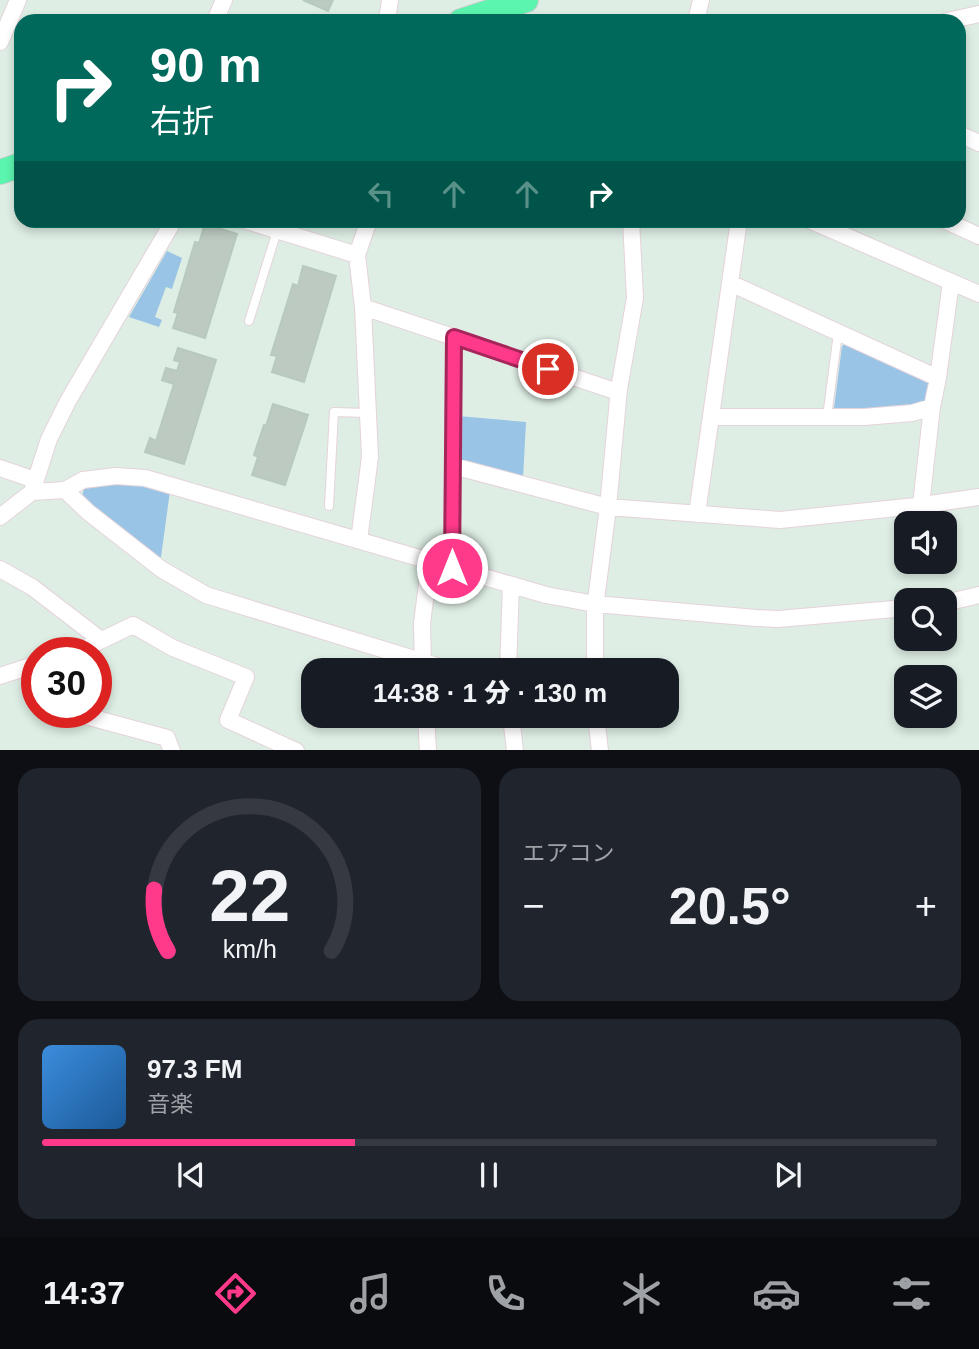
<!DOCTYPE html>
<html lang="ja">
<meta charset="utf-8">
<style>
:root{--surface:#171b24;--page:#20242c;--text:#f1f3f6;--muted:#9ea1a6;--line:#363941;--accent:#ff3a8a}
body{margin:0;font-family:Helvetica,"Noto Sans JP",sans-serif;background:var(--page);color:var(--text);height:100vh;display:flex;flex-direction:column;font-size:26px;white-space:nowrap}
*{box-sizing:border-box;margin:0}
p{font-size:23px;color:var(--muted)}
.icon{flex:none;width:38px;height:38px;fill:none;stroke:currentColor;stroke-width:2;stroke-linecap:round;stroke-linejoin:round}
.map{position:relative;height:750px;overflow:hidden}
.panel{display:flex;flex-direction:column;gap:18px;padding:18px;background:#0d0f14;flex:1}
.panel>*{flex:none}
.hud{position:absolute;left:14px;top:14px;width:952px;height:214px;border-radius:21px;box-shadow:0 4px 10px #0003;background:#00695c;color:#fff;overflow:hidden}
.fabs{position:absolute;left:894px;top:511px;display:grid;gap:14px}
.fabs a{display:grid;place-items:center;width:63px;height:63px;border-radius:14px;background:var(--surface);box-shadow:0 4px 10px #0003;font-size:35px}
.speed{position:absolute;left:21px;top:637px;display:flex;gap:14px;font-size:35px;font-weight:700;text-align:center}
.speed>*{display:grid;place-content:center;width:91px;height:91px;border-radius:50%;background:var(--surface);box-shadow:0 4px 10px #0003;line-height:1}
.speed .limit{border:10px solid #d22;background:#fff;color:#111}
.pin{position:absolute;display:grid;place-items:center;width:60px;height:60px;color:#fff;margin:-30px;border:4px solid #fff;border-radius:50%;box-shadow:0 2px 7px #0007}
.me{position:absolute;width:77px;margin:-38px;rotate:0deg;stroke-linejoin:round;filter:drop-shadow(0 0 5px #0008)}
.turn{display:flex;align-items:center;gap:24px;height:147px;padding:0 21px;font-size:32px}
.turn .icon{width:91px;height:91px;stroke-width:2.5}
.turn b{display:block;font-size:49px;line-height:60px}
.lanes{display:flex;align-items:center;height:66px;padding:0 21px;background:#0003;justify-content:center;gap:35px;direction:ltr}
.lanes .off{opacity:.35}
.big{font-size:52px;font-weight:800;line-height:1.1}
.panel .tile{flex:1;display:flex;flex-direction:column;justify-content:center;gap:10px;min-width:0;padding:0 24px;border-radius:21px;background:var(--page)}
.panel .dial{align-items:center;gap:0}
.dial svg{height:182px;overflow:visible;fill:none;stroke:var(--line);stroke-width:7;stroke-linecap:round;text-anchor:middle}
.dial text{fill:var(--text);stroke:none}
.song{display:flex;align-items:center;gap:21px}
.cover{width:84px;height:84px;border-radius:10px;background:linear-gradient(135deg,hsl(210 70% 55%),hsl(210 70% 35%))}
.played{height:7px;border-radius:4px;background:linear-gradient(90deg,var(--accent) 35%,var(--line) 35%)}
.keys{display:flex;justify-content:space-around;direction:ltr}
.heat{display:flex;justify-content:space-between;align-items:center;font-size:38px;direction:ltr}
.panel .tiles{flex:1;display:grid;gap:18px;grid-template-columns:1fr 1fr}
.tile:last-child{grid-column:span 2}
.trip{position:absolute;left:301px;top:658px;width:378px;height:70px;border-radius:21px;background:var(--surface);box-shadow:0 4px 10px #0003;font-weight:800;line-height:70px;text-align:center}
.dock{display:flex;height:112px;justify-content:space-around;align-items:center;background:#090b0e;color:var(--muted)}
.dock .icon{width:49px;height:49px}
.dock .current{color:var(--accent)}
.dock b{font-size:32px;color:var(--text)}
.map>svg:first-child{display:block}
.green{fill:#99c4e6}
.building{fill:#bdcac1;stroke:#b7cabf;stroke-width:2}
.lines{fill:none;stroke-linecap:round;stroke-linejoin:round}
.service-casing{stroke:#e5d3da;stroke-width:10}
.minor-casing{stroke:#e5d3da;stroke-width:18}
.primary-casing{stroke:#ccc;stroke-width:26}
.service{stroke:#fff;stroke-width:8}
.minor{stroke:#fff;stroke-width:16}
.primary{stroke:#5cf5b0;stroke-width:24}
.route-casing{stroke:#a6265a;stroke-width:18}
.route{stroke:#ff3a8a;stroke-width:12}
</style>
<div class="map">
<svg width="979" height="751" viewBox="0 0 979 751">
<rect width="100%" height="100%" fill="#deeee4"/>
<path class="green" d="M167,251l15,7 -10,31 -6,-2 -11,30 7,3 -3,7 -30,-10z
M848,342l82,41 -3,15 -6,7 -82,7 -5,-4 8,-62z
M458,416l68,6 -3,56 -66,-19z
M111,484l38,1 21,6 -9,66 -2,1 -77,-62 2,-7z"/>
<path class="building" d="M303,0h30l-5,11z
M205,224l32,10 -32,104 -32,-10 5,-15 -4,-1 21,-70 4,1z
M303,266l33,10 -32,106 -32,-10 5,-16 -6,-1 22,-71 5,2z
M178,348l38,12 -32,104 -39,-12 5,-14 6,3 18,-57 -12,-4 4,-12 11,3 3,-9 -6,-2z
M273,404l35,11 -23,70 -33,-10 6,-18 -4,-2 10,-30 2,1z"/>
<g class="lines">
<g class="service-casing">
<path id="service" d="M249,321l28,-90
M827,417l11,-84
M329,506l5,-94 34,1"/>
</g>
<g class="minor-casing">
<path id="minor" d="M215,21l9,-21
M387,21l3,-21
M696,21l5,-21
M947,21l32,-7
M0,42l18,-42
M959,134l20,9
M244,220l113,35
M809,220l170,74
M944,220l35,16
M730,283l208,95
M363,307l255,85
M711,417h153l48,-4 20,-6
M453,466l155,41 172,13 136,-14 63,-9
M0,468l35,12
M65,490l23,22 73,57 45,26 244,75
M32,492l33,-2 18,-10 33,-4 29,2 401,117 49,9 161,14 22,1 128,-11
M921,505l11,-98 6,-29 13,-96
M697,514l42,-294
M0,517l32,-25 17,-53 19,-38 106,-181
M359,540l11,-83 -7,-150 -6,-52 12,-35
M452,568l2,-231
M0,569l32,18 69,53
M945,603l34,-8
M75,653l58,-28 40,23 73,29 -18,43 68,31
M423,670l-1,-47 8,-62
M508,670l3,-85
M595,670v-62l13,-101 11,-118 16,-91 -4,-78
M0,676l37,-12
M71,712l96,26 5,13
M426,716l2,35
M511,716l4,35
M596,716l4,35"/>
</g>
<g class="primary-casing">
<path id="primary" d="M461,21l65,-21
M0,172l21,-7"/>
</g>
<use href="#service" class="service"/>
<use href="#minor" class="minor"/>
<use href="#primary" class="primary"/>
</g>
<g class="lines">
<g class="route-casing">
<path id="route" d="M452,568l2,-231 94,32"/>
</g>
<use href="#route" class="route"/>
</g>
</svg>
<div class="fabs">
<a><svg class="icon" aria-label="sound" viewBox="0 0 24 24"><path d="M4 9h4l5-4v14l-5-4H4zM17 9q2 3 0 6"/></svg></a>
<a><svg class="icon" aria-label="search" viewBox="0 0 24 24"><circle cx="10" cy="10" r="6"/><path d="M15 15l6 6"/></svg></a>
<a><svg class="icon" aria-label="layers" viewBox="0 0 24 24"><path d="M12 4l9 5-9 5-9-5zM3 14l9 5 9-5"/></svg></a>
</div>
<div class="speed"><div class="limit">30</div></div>
<div class="pin" style="left:548px;top:369px;background:#d93025"><svg class="icon" aria-label="arrive" viewBox="0 0 24 24"><path d="M6 21V4h12l-3 4 3 4H6"/></svg></div>
<svg class="me" style="left:452px;top:568px" viewBox="-20 -20 40 40"><circle r="17" fill="#ff3a8a" stroke="#fff" stroke-width="3"/><path d="M0-11L8 9 0 5-8 9z" fill="#fff"/></svg>
<div class="trip">14:38 · 1 分 · 130 m</div>
<div class="hud">
<div class="turn"><svg class="icon" aria-label="right" viewBox="0 0 24 24"><path d="M7 20v-9h11M14 6l5 5-5 5"/></svg><div><b>90 m</b>右折</div></div>
<div class="lanes"><svg class="icon off" aria-label="left" viewBox="0 0 24 24"><path d="M17 20v-9H6M10 6l-5 5 5 5"/></svg><svg class="icon off" aria-label="ahead" viewBox="0 0 24 24"><path d="M12 20V5M6 11l6-6 6 6"/></svg><svg class="icon off" aria-label="ahead" viewBox="0 0 24 24"><path d="M12 20V5M6 11l6-6 6 6"/></svg><svg class="icon" aria-label="right" viewBox="0 0 24 24"><path d="M7 20v-9h11M14 6l5 5-5 5"/></svg></div>
</div>
</div>
<section class="panel">
<div class="tiles">
<div class="tile dial"><svg viewBox="0 0 100 80">
<path d="M14 69A42 42 0 1 1 86 69"/>
<path d="M14 69A42 42 0 0 1 8 42" stroke="#ff3a8a"/>
<text x="50" y="56" font-size="32" font-weight="700">22</text>
<text x="50" y="72" font-size="11">km/h</text>
</svg></div>
<div class="tile"><p>エアコン</p>
<div class="heat"><a>−</a><b class="big">20.5°</b><a>+</a></div>
</div>
<div class="tile">
<div class="song"><i class="cover"></i><div><b>97.3 FM</b><p>音楽</p></div></div>
<div class="played"></div>
<div class="keys"><svg class="icon" aria-label="previous" viewBox="0 0 24 24"><path d="M18 5L8 12l10 7zM5 5v14"/></svg><svg class="icon" aria-label="pause" viewBox="0 0 24 24"><path d="M8 5v14M16 5v14"/></svg><svg class="icon" aria-label="next" viewBox="0 0 24 24"><path d="M6 5l10 7-10 7zM19 5v14"/></svg></div>
</div>
</div>
</section>
<nav class="dock">
<b>14:37</b>
<svg class="icon current" aria-label="directions" viewBox="0 0 24 24"><path d="M12 3l9 9-9 9-9-9zM9 14v-3h6M13 9l2 2-2 2"/></svg>
<svg class="icon" aria-label="music" viewBox="0 0 24 24"><path d="M9 18V5l10-2v13"/><circle cx="6" cy="18" r="3"/><circle cx="16" cy="16" r="3"/></svg>
<svg class="icon" aria-label="phone" viewBox="0 0 24 24"><path d="M5 4h4l2 5-3 2q2 4 5 5l2-3 5 2v4C11 20 4 13 5 4z"/></svg>
<svg class="icon" aria-label="climate" viewBox="0 0 24 24"><path d="M12 3v18M4 7l16 10M4 17L20 7"/></svg>
<svg class="icon" aria-label="car" viewBox="0 0 24 24"><path d="M5 17H2v-5l4-1 3-4h7l3 4 3 1v5h-3M9 17h6M6 11h13"/><circle cx="7" cy="17" r="2"/><circle cx="17" cy="17" r="2"/></svg>
<svg class="icon" aria-label="filters" viewBox="0 0 24 24"><path d="M4 7h16M4 17h16"/><circle cx="9" cy="7" r="2"/><circle cx="15" cy="17" r="2"/></svg>
</nav>
